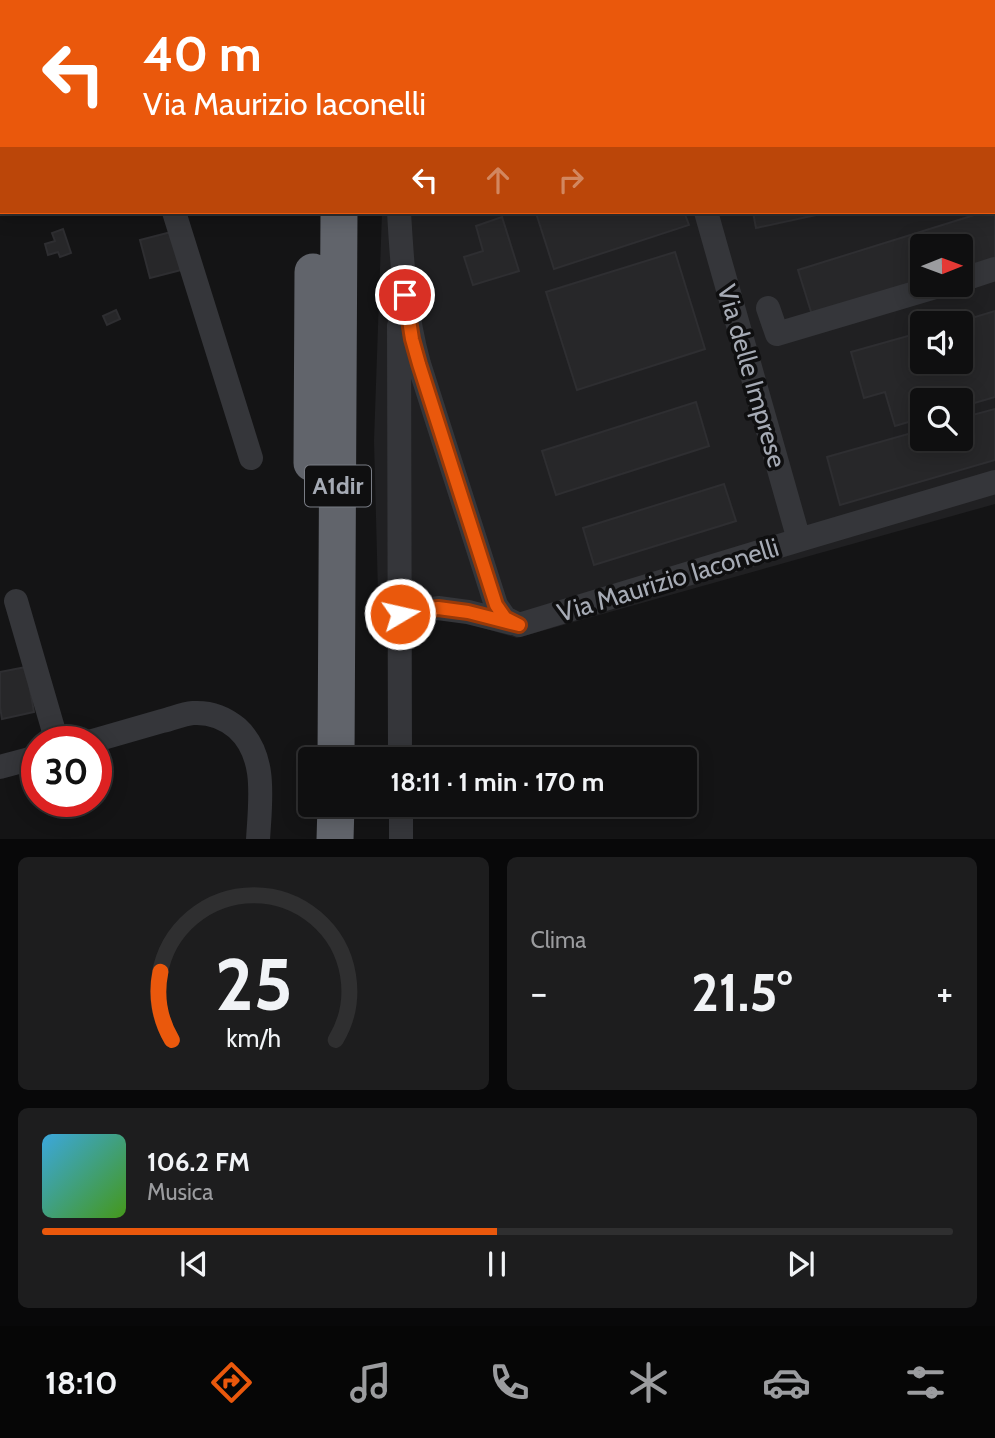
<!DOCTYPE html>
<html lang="it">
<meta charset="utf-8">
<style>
:root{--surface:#0f0f10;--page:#1d1d1e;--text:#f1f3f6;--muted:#9b9c9f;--line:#2f2f30;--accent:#ea580c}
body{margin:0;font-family:Cabin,sans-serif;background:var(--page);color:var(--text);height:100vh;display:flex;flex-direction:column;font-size:26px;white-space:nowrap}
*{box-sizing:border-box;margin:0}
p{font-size:23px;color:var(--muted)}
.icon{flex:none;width:38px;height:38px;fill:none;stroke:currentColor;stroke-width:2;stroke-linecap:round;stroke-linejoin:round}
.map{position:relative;height:839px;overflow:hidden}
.side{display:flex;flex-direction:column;gap:18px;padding:18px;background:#080809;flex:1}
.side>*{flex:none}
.guide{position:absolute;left:0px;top:0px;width:996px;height:214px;box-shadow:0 4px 18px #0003,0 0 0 2px var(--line);background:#ea580c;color:#fff;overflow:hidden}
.needle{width:46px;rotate:89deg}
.buttons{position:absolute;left:910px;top:234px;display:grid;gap:14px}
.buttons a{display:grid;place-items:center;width:63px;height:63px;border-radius:7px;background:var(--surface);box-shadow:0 4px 18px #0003,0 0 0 2px var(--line);font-size:35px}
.speed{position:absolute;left:21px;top:726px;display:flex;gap:14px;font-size:35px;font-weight:700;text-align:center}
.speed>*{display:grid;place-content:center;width:91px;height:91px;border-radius:50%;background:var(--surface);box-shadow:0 4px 18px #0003,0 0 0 2px var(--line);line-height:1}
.speed .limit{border:10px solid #d22;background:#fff;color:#111}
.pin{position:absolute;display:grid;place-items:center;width:60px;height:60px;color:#fff;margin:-30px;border:4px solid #fff;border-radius:50%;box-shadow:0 2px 7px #0007}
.me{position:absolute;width:77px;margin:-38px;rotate:81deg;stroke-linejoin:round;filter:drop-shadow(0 0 5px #0008)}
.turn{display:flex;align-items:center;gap:24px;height:147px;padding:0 28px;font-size:32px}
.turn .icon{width:91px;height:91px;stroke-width:2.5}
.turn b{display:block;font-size:49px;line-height:60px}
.lanes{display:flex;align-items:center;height:66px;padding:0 28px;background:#0003;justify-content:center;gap:35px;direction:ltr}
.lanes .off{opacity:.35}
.big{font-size:52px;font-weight:800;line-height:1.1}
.side .tile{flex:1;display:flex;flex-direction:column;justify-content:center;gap:10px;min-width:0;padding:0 24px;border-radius:10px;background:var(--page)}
.side .dial{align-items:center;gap:0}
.dial svg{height:182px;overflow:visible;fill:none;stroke:var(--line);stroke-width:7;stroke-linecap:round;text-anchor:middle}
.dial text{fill:var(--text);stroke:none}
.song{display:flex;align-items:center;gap:21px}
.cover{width:84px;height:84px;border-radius:10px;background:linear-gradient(135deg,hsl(200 70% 55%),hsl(100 70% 35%))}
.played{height:7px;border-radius:4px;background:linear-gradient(90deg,var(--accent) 50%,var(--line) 50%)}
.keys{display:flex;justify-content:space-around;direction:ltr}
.heat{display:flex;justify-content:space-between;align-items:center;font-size:38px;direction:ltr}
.side .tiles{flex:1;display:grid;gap:18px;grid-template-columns:1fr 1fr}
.tile:last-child{grid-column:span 2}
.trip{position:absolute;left:298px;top:747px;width:399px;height:70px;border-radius:7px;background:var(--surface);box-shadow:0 4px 18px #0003,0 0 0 2px var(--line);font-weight:800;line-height:70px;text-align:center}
.dock{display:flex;height:112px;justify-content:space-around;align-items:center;background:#060606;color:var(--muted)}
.dock .icon{width:49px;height:49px}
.dock .selected{color:var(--accent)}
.dock b{font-size:32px;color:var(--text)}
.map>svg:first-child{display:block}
.built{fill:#202022;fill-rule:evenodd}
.building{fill:#272729;stroke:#2e2e31;stroke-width:2}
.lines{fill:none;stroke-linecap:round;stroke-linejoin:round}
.minor{stroke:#35363a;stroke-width:24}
.highway{stroke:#61646b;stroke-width:37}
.minor-bridge{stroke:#35363a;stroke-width:24}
.route-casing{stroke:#983908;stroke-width:18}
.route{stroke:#ea580c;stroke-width:12}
.labels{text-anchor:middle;stroke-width:7;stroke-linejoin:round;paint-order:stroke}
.shield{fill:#0f0f10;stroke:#797c84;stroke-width:2}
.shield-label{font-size:24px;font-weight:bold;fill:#a6abb5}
.street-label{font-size:26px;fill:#a6abb5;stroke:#0f0f10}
</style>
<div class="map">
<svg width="995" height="840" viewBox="0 0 995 840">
<rect width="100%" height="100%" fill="#141415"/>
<path class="built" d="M390,0h605v504l-478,134 -61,-18 -32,-1 -45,12 -5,-190 8,-229h612v-210h-604zM922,247h39v38h-39zM922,324h39v38h-39zM922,401h39v38h-39z"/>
<path class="building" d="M569,0h109l1,2h-110z
M747,0h93v2h-93z
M995,208v53l-34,11v-25h-39v37l-109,34 -15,-48 186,-58h10z
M541,212h143l5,13 -135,44 -18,-56z
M753,212h77l-74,16z
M502,217l17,54 -46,14 -9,-28 19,-6 -7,-25z
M63,229l8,24 -11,4 -2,-5 -10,3 -3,-11 10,-3 -3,-8z
M175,231l10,38 -35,9 -10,-38z
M675,252l30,97 -128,41 -31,-98z
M116,310l4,9 -13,6 -4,-9z
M995,311v86l-34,10v-6h-39v17l-27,8 -10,-34 -21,6 -13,-46 71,-20v30h39v-38h-9z
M696,402l13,44 -153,49 -14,-44z
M995,409v51l-155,45 -13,-48 95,-27v9h39v-21z
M724,484l12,37 -142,44 -11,-37z
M26,667l8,45 -32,7 -2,-12v-35z"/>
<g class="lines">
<path class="minor" d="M237,0l3,2
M203,2l7,-2
M406,2v-2
M994,16l1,-1
M0,67l2,-1
M174,212l77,246
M399,212c3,51 6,102 20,152l77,241 9,13 14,7 280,-85 196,-58
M706,212l93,328
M961,280l34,-11
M768,308l9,26 165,-49
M399,326l1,434
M16,601l41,141
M400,614l38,-6 30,4 44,11
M89,742c24,-7 49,-14 73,-21 10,-2 20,-7 31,-8 17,-1 31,4 44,15 31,28 23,74 21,112
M0,767l37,-10
M401,805v35"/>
<path class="highway" d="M312,463l1,-191
M336,760l3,-548
M335,840l1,-35"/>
<path class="minor-bridge" d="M285,2l64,-2"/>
</g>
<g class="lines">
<g class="route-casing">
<path id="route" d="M400,614l38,-6 30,4 51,13 -14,-7 -9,-13 -77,-241 -7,-25 -7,-44"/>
</g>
<use href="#route" class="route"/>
</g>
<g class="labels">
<rect class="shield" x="305" y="465.5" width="66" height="41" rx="5"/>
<g class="shield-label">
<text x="338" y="494">A1dir</text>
</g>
<g class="street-label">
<text transform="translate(752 376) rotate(74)" y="9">Via delle Imprese</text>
<text transform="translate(668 580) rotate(-17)" y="9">Via Maurizio Iaconelli</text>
</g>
</g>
</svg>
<div class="buttons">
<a><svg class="needle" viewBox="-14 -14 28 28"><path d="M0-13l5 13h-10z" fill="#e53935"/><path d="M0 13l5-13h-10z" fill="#9b9c9f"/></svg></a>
<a><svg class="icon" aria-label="sound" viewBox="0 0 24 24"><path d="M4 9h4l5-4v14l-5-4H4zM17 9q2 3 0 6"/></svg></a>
<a><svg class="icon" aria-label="search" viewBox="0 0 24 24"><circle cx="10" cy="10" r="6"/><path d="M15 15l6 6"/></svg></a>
</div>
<div class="speed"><div class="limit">30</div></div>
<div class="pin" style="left:405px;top:295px;background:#d93025"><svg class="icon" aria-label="arrive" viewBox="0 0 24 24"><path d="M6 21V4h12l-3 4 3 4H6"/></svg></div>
<svg class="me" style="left:400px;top:614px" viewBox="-20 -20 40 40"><circle r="17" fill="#ea580c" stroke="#fff" stroke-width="3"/><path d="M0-11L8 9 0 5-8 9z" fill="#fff"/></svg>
<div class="trip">18:11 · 1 min · 170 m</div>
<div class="guide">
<div class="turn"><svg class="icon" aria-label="left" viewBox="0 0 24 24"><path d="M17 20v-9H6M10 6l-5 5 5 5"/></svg><div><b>40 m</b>Via Maurizio Iaconelli</div></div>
<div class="lanes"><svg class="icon" aria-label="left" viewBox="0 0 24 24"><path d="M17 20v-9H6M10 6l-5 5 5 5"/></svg><svg class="icon off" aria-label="ahead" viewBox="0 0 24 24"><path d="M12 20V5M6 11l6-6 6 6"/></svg><svg class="icon off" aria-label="right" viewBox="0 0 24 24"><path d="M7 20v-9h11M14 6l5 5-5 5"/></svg></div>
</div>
</div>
<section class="side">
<div class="tiles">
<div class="tile dial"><svg viewBox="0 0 100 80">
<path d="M14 69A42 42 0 1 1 86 69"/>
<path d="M14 69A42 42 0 0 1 9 39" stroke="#ea580c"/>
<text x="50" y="56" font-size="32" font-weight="700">25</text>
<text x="50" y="72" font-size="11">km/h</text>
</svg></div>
<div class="tile"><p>Clima</p>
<div class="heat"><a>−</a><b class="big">21.5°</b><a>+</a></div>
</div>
<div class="tile">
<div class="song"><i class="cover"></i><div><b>106.2 FM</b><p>Musica</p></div></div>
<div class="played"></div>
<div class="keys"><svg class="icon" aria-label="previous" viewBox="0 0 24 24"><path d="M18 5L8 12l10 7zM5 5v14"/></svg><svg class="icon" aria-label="pause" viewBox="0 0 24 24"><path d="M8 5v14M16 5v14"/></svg><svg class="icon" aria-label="next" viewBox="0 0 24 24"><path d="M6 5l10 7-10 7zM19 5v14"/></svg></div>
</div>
</div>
</section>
<nav class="dock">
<b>18:10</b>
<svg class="icon selected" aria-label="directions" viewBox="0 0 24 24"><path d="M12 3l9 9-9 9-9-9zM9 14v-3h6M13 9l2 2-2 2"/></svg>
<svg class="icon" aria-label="music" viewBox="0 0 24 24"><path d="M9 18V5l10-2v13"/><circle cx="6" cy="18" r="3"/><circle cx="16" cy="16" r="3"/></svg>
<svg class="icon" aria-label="phone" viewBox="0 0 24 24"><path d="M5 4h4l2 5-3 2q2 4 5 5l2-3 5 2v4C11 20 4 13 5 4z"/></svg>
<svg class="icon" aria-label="climate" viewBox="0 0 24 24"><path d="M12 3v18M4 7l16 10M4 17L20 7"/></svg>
<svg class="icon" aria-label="car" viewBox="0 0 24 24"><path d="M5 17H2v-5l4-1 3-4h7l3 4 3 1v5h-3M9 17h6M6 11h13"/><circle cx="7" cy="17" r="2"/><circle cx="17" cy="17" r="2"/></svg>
<svg class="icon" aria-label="filters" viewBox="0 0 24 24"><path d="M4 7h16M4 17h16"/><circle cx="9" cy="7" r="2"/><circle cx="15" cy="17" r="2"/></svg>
</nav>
